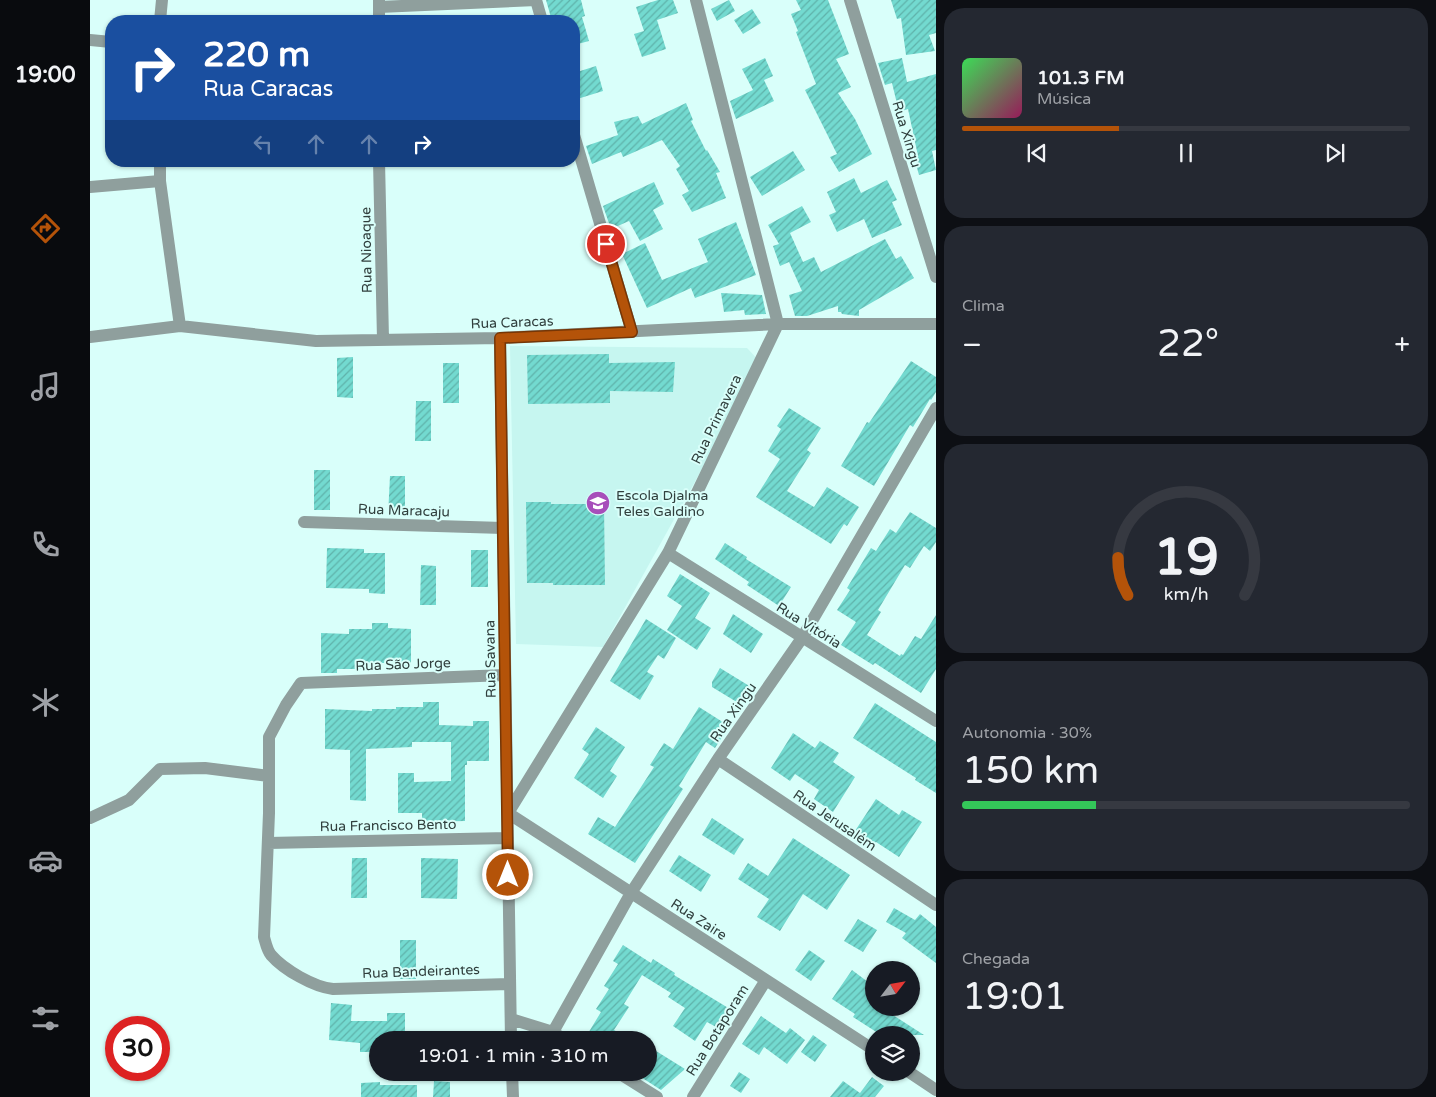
<!DOCTYPE html>
<html lang="pt">
<meta charset="utf-8">
<style>
:root{--surface:#171b24;--page:#242831;--text:#f1f3f6;--muted:#9ea1a6;--line:#363941;--accent:#b45309}
body{margin:0;font-family:"Varela Round",sans-serif;background:var(--page);color:var(--text);height:100vh;display:flex;flex-direction:column;font-size:19px;white-space:nowrap}
*{box-sizing:border-box;margin:0}
p{font-size:16px;color:var(--muted)}
.icon{flex:none;width:28px;height:28px;fill:none;stroke:currentColor;stroke-width:2;stroke-linecap:round;stroke-linejoin:round}
.map{position:relative;flex:1;overflow:hidden}
.details{display:flex;flex-direction:column;gap:8px;padding:8px;background:#0d0f14;width:500px}
.details>*{flex:none}
.top-card{position:absolute;left:15px;top:15px;width:475px;height:152px;border-radius:20px;box-shadow:0 1px 4px #0004;background:#1a4fa0;color:#fff;overflow:hidden}
.needle{width:32px;rotate:59deg}
.buttons{position:absolute;left:775px;top:961px;display:grid;gap:10px}
.buttons a{display:grid;place-items:center;width:55px;height:55px;border-radius:50%;background:var(--surface);box-shadow:0 1px 4px #0004;font-size:25px}
.speed{position:absolute;left:15px;top:1016px;display:flex;gap:10px;font-size:25px;font-weight:700;text-align:center}
.speed>*{display:grid;place-content:center;width:65px;height:65px;border-radius:50%;background:var(--surface);box-shadow:0 1px 4px #0004;line-height:1}
.speed .limit{border:8px solid #d22;background:#fff;color:#111}
.pin{position:absolute;display:grid;place-items:center;width:42px;height:42px;color:#fff;margin:-21px;border:2px solid #fff;border-radius:50%;box-shadow:0 1px 5px #0007}
.me{position:absolute;width:55px;margin:-28px;rotate:0deg;stroke-linejoin:round;filter:drop-shadow(0 0 4px #0008)}
.turn{display:flex;align-items:center;gap:18px;height:105px;padding:0 15px;font-size:22px}
.turn .icon{width:65px;height:65px;stroke-width:2.5}
.turn b{display:block;font-size:35px;line-height:42px}
.lanes{display:flex;align-items:center;height:48px;padding:0 15px;background:#0003;justify-content:center;gap:25px;direction:ltr}
.lanes .off{opacity:.35}
.big{font-size:38px;font-weight:600;line-height:1.1}
.details .tile{flex:1;display:flex;flex-direction:column;justify-content:center;gap:8px;min-width:0;padding:0 18px;border-radius:20px;background:var(--page)}
.details .dial{align-items:center;gap:0}
.dial svg{height:130px;overflow:visible;fill:none;stroke:var(--line);stroke-width:7;stroke-linecap:round;text-anchor:middle}
.dial text{fill:var(--text);stroke:none}
.song{display:flex;align-items:center;gap:15px}
.cover{width:60px;height:60px;border-radius:8px;background:linear-gradient(135deg,hsl(130 70% 55%),hsl(330 70% 35%))}
.played{height:5px;border-radius:2px;background:linear-gradient(90deg,var(--accent) 35%,var(--line) 35%)}
.keys{display:flex;justify-content:space-around;direction:ltr}
.heat{display:flex;justify-content:space-between;align-items:center;font-size:28px;direction:ltr}
.charge{height:8px;border-radius:4px;background:linear-gradient(90deg,#34c759 30%,var(--line) 0)}
.trip{position:absolute;left:279px;top:1031px;width:288px;height:50px;border-radius:25px;background:var(--surface);box-shadow:0 1px 4px #0004;font-weight:600;line-height:50px;text-align:center}
main{display:flex;flex:1;min-height:0}
.tab-bar{display:flex;flex-direction:column;width:90px;justify-content:space-around;align-items:center;background:#090b0e;color:var(--muted)}
.tab-bar .icon{width:35px;height:35px}
.tab-bar .on{color:var(--accent)}
.tab-bar b{font-size:22px;color:var(--text)}
.map>svg:first-child{display:block}
.built{fill:#c6f6f0}
.building{fill:url(#building-hatch)}
.lines{fill:none;stroke-linecap:round;stroke-linejoin:round}
.minor{stroke:#8f9f9d;stroke-width:12}
.route-casing{stroke:#753606;stroke-width:12}
.route{stroke:#b45309;stroke-width:9}
.labels{text-anchor:middle;stroke-width:4;stroke-linejoin:round;paint-order:stroke}
.street-label{font-size:14px;fill:#303f3d;stroke:#d9fffa}
.poi-label{font-size:14px;fill:#303f3d;stroke:#d9fffa;text-anchor:start}
</style>
<main>
<nav class="tab-bar">
<b>19:00</b>
<svg class="icon on" aria-label="directions" viewBox="0 0 24 24"><path d="M12 3l9 9-9 9-9-9zM9 14v-3h6M13 9l2 2-2 2"/></svg>
<svg class="icon" aria-label="music" viewBox="0 0 24 24"><path d="M9 18V5l10-2v13"/><circle cx="6" cy="18" r="3"/><circle cx="16" cy="16" r="3"/></svg>
<svg class="icon" aria-label="phone" viewBox="0 0 24 24"><path d="M5 4h4l2 5-3 2q2 4 5 5l2-3 5 2v4C11 20 4 13 5 4z"/></svg>
<svg class="icon" aria-label="climate" viewBox="0 0 24 24"><path d="M12 3v18M4 7l16 10M4 17L20 7"/></svg>
<svg class="icon" aria-label="car" viewBox="0 0 24 24"><path d="M5 17H2v-5l4-1 3-4h7l3 4 3 1v5h-3M9 17h6M6 11h13"/><circle cx="7" cy="17" r="2"/><circle cx="17" cy="17" r="2"/></svg>
<svg class="icon" aria-label="filters" viewBox="0 0 24 24"><path d="M4 7h16M4 17h16"/><circle cx="9" cy="7" r="2"/><circle cx="15" cy="17" r="2"/></svg>
</nav>
<div class="map">
<svg width="846" height="1097" viewBox="0 0 846 1097">
<defs>
<pattern id="building-hatch" width="6" height="6" patternUnits="userSpaceOnUse" patternTransform="scale(1.25)"><rect width="6" height="6" fill="#73dad0"/><path d="M-1 1l2-2M0 6l6-6M5 7l2-2" fill="none" stroke="#5fb2aa"/></pattern>
</defs>
<rect width="100%" height="100%" fill="#d9fffa"/>
<path class="built" d="M420,346l237,2 14,15 -158,284 -87,-3z"/>
<path class="building" d="M456,0h35l4,16 -3,1 7,24 -15,4v-24h-22z
M568,0h15l5,13 -21,7 9,29 -24,8 -8,-23 10,-3 -8,-24z
M639,0l6,11 -18,10 -6,-12z
M706,0h32l21,54 -13,5 15,28 -13,6 17,26 17,35 -33,18 -9,-15 7,-3 -32,-64 11,-6 -20,-52 2,-1 -7,-17 10,-4z
M801,0h45v33l-7,2 6,16 -29,4 -5,-37 -4,1z
M662,9l9,14 -18,11 -9,-14z
M675,58l8,18 -9,4 10,21 -38,18 -6,-18 23,-11 -11,-21z
M812,58l5,24 29,-8v76l-4,1 4,19 -17,5 -5,-18 4,-1 -10,-47 -9,3 -7,-29 -7,2 -7,-22z
M506,66l7,25 -29,9v-27z
M596,103l7,17 -2,1 15,30 1,-1 13,22 -4,1 10,25 -34,14 -10,-17 7,-4 -13,-22 4,-3 -18,-26 -39,17 -2,-5 -29,12 -6,-18 32,-11 -4,-13 24,-6 4,8z
M703,151l12,19 -43,26 -12,-19z
M764,178l7,15 26,-13 10,20 -5,2 10,23 -30,13 -8,-19 -27,13 -8,-17 7,-3 -9,-20z
M564,182l10,22 -11,6 10,19 -23,12 -11,-20 -18,8 -8,-23z
M712,206l9,16 -21,11 13,29 11,-5 7,15 64,-33 11,20 5,-3 13,22 -55,32v6l-17,-2 -1,-2h-3v-6l-31,10h-12l-6,-21 13,-4 -13,-29 -9,4 -7,-20 6,-2 -11,-19z
M646,222l20,53 -61,23 -4,-10 -44,20 -25,-54 23,-11 17,37 46,-18 -10,-23z
M631,293l41,2 4,19 -21,1 -1,-5 -20,2z
M519,354v9l66,-1 -2,30 -63,-1v12l-82,1 -1,-49z
M263,357v41l-16,-1v-39z
M821,361l25,16v15l-5,8 -1,-1 -17,28 -3,-2 -36,61 -33,-20 26,-44 2,1z
M353,363h16v40h-16z
M326,401h15v40h-16z
M699,408l32,20 -14,22 4,3 -24,38 27,16 13,-20 32,20 -12,19 -3,-2 -13,20 -75,-47 24,-38 -12,-8 13,-22 -4,-3z
M224,470h16v40h-16z
M300,476h15v39l-17,1z
M436,502h25v2h53l1,81h-52v-2h-26z
M820,512l26,16v14l-6,9 -6,-5 -14,22 -5,-3 -27,45 3,2 -14,23 33,21 1,-2 2,1 12,-19 6,3 15,-24v54l-15,24 -46,-30 -2,2 -32,-20 15,-23 -19,-12 13,-20 -3,-2 24,-40 5,3 14,-22 6,4z
M635,543l22,14 -1,2 45,28 -12,19 -32,-21 2,-3 -34,-23z
M237,548l37,1v4h21v41l-16,-1v-4l-43,-1z
M381,550h17v37h-17z
M331,565l15,1v39h-16z
M590,574l30,19 -15,25 16,10 -14,22 -30,-20 15,-24 -15,-10z
M643,614l30,20 -12,19 -28,-19z
M556,619l30,19 -12,21 -6,-4 -11,17 7,4 -14,24 -30,-19z
M282,623h16v5l23,1v39h-16v-5h-30v6h-28v4h-16v-40l28,1v-5h23z
M630,668l31,19 -11,17 -28,-17v-5z
M333,702h16v23l34,1v-5h16v40h-22v4h-2v56l-43,1v-9h-24v-40h16v9l37,-1v-39h-39v5l-46,2v52l-16,-1v-50l-25,-1v-40l47,2v-2h24v-2h27z
M785,703l61,39v51l-21,-13 1,-2 -63,-40z
M609,707l30,19 -14,22 -9,-6 -27,44 4,3 -48,74 -47,-29 10,-17 17,10 39,-60 -4,-2 14,-22 9,6z
M506,727l29,20 -15,24 7,5 -14,22 -29,-20 15,-24 -7,-5z
M703,733l22,15 5,-7 19,12 -6,9 22,15 -22,35 -19,-13 5,-9 -24,-16 -5,7 -19,-13z
M786,799l23,16 3,-5 20,12 -23,35 -23,-15 -4,5 -19,-13z
M622,818l32,21 -10,16 -32,-20z
M703,838l57,37 -23,35 -24,-16 -23,37 -23,-14 12,-18 -31,-20 10,-16 20,13z
M589,855l32,20 -10,17 -32,-21z
M262,858h15v40h-16z
M331,858l37,1 -1,40 -36,-1z
M804,908l21,12 5,-6 16,13v36l-34,-25 4,-5 -20,-11z
M768,919l19,11 -14,22 -19,-11z
M310,940h16v39h-16z
M533,945l28,18 2,-4 22,14 -1,2 56,34 -12,19 -11,-6 -12,19 -22,-15 12,-18 -17,-11 3,-4 -29,-18 -18,29 5,3 -15,23 17,10h-36l-8,-5 14,-23 -5,-3 13,-20 -5,-3 14,-22 -5,-3z
M719,950l16,11 -14,20 -16,-11z
M762,970l16,12 -1,1 7,5v20h8l42,27h-43l-28,-18 2,-3 -23,-15z
M241,1003l21,2 -1,16h36v-8h18v27h-29v12h-16v-9l-31,-3z
M671,1016l25,17 4,-5 15,12 -18,24 -23,-17 -5,8 -17,-11z
M723,1035l14,10 -12,17 -14,-10z
M558,1046l37,23 -24,21 -28,-18h15z
M649,1072l11,7 -9,14 -11,-7z
M782,1077l12,9 -9,11h-45l13,-16 17,12z
M344,1081l16,1v15h-17z
M290,1082v3h37v12h-56v-14z"/>
<g class="lines">
<path class="minor" d="M289,0v21
M446,0l6,21
M606,0l82,324 -110,229 -160,260 366,237
M760,0l86,277
M289,7l157,-7
M70,21l2,-21
M0,40l21,2
M484,135l58,197
M70,161v20l20,145
M289,161l4,178
M0,187l70,-6
M0,337l90,-11 136,15 184,-3 278,-14h158
M410,338l11,702
M214,522l199,6
M578,553l268,168
M415,675l-204,8 -15,22 -17,32v76l-5,124c2,7 3,13 7,18 13,15 43,32 62,34l176,-5
M628,759l218,146
M0,818l39,-18 31,-31 45,-1 64,8
M178,843l240,-5
M421,1019l42,13 12,8
M463,1032l78,-139 87,-134 84,-121 134,-230
M422,1072l1,25
M527,1072l40,25
M819,1072l27,18
M603,1097l73,-117"/>
</g>
<g class="lines">
<g class="route-casing">
<path id="route" d="M418,875l-8,-537 132,-6 -26,-88"/>
</g>
<use href="#route" class="route"/>
</g>
<defs>
<g id="school-disc" transform="scale(1.25)"><circle r="9.5" fill="#a74eba" stroke="#d9fffa"/><path d="M0-5L7-2L0 1L-7-2ZM-4 1L0 2.5L4 1V4Q0 6-4 4Z" fill="#fff"/></g>
</defs>
<g fill-rule="evenodd">
<use href="#school-disc" x="508" y="503"/>
</g>
<g class="labels">
<g class="street-label">
<text transform="translate(817 134) rotate(73)" y="5">Rua Xingu</text>
<text transform="translate(276 250) rotate(-91)" y="5">Rua Nioaque</text>
<text transform="translate(422 322) rotate(-2)" y="5">Rua Caracas</text>
<text transform="translate(626 419) rotate(-64)" y="5">Rua Primavera</text>
<text transform="translate(314 510) rotate(2)" y="5">Rua Maracaju</text>
<text transform="translate(719 625) rotate(32)" y="5">Rua Vitória</text>
<text transform="translate(400 659) rotate(-91)" y="5">Rua Savana</text>
<text transform="translate(313 664) rotate(-2)" y="5">Rua São Jorge</text>
<text transform="translate(643 712) rotate(-55)" y="5">Rua Xingu</text>
<text transform="translate(745 820) rotate(34)" y="5">Rua Jerusalém</text>
<text transform="translate(298 825) rotate(-1)" y="5">Rua Francisco Bento</text>
<text transform="translate(609 919) rotate(33)" y="5">Rua Zaire</text>
<text transform="translate(331 971) rotate(-2)" y="5">Rua Bandeirantes</text>
<text transform="translate(627 1030) rotate(-58)" y="5">Rua Botaporam</text>
</g>
<g class="poi-label">
<text x="526" y="500">Escola Djalma<tspan x="526" dy="16">Teles Galdino</tspan></text>
</g>
</g>
</svg>
<div class="buttons">
<a><svg class="needle" viewBox="-14 -14 28 28"><path d="M0-13l5 13h-10z" fill="#e53935"/><path d="M0 13l5-13h-10z" fill="#9ea1a6"/></svg></a>
<a><svg class="icon" aria-label="layers" viewBox="0 0 24 24"><path d="M12 4l9 5-9 5-9-5zM3 14l9 5 9-5"/></svg></a>
</div>
<div class="speed"><div class="limit">30</div></div>
<div class="pin" style="left:516px;top:244px;background:#d93025"><svg class="icon" aria-label="arrive" viewBox="0 0 24 24"><path d="M6 21V4h12l-3 4 3 4H6"/></svg></div>
<svg class="me" style="left:418px;top:875px" viewBox="-20 -20 40 40"><circle r="17" fill="#b45309" stroke="#fff" stroke-width="3"/><path d="M0-11L8 9 0 5-8 9z" fill="#fff"/></svg>
<div class="trip">19:01 · 1 min · 310 m</div>
<div class="top-card">
<div class="turn"><svg class="icon" aria-label="right" viewBox="0 0 24 24"><path d="M7 20v-9h11M14 6l5 5-5 5"/></svg><div><b>220 m</b>Rua Caracas</div></div>
<div class="lanes"><svg class="icon off" aria-label="left" viewBox="0 0 24 24"><path d="M17 20v-9H6M10 6l-5 5 5 5"/></svg><svg class="icon off" aria-label="ahead" viewBox="0 0 24 24"><path d="M12 20V5M6 11l6-6 6 6"/></svg><svg class="icon off" aria-label="ahead" viewBox="0 0 24 24"><path d="M12 20V5M6 11l6-6 6 6"/></svg><svg class="icon" aria-label="right" viewBox="0 0 24 24"><path d="M7 20v-9h11M14 6l5 5-5 5"/></svg></div>
</div>
</div>
<section class="details">
<div class="tile">
<div class="song"><i class="cover"></i><div><b>101.3 FM</b><p>Música</p></div></div>
<div class="played"></div>
<div class="keys"><svg class="icon" aria-label="previous" viewBox="0 0 24 24"><path d="M18 5L8 12l10 7zM5 5v14"/></svg><svg class="icon" aria-label="pause" viewBox="0 0 24 24"><path d="M8 5v14M16 5v14"/></svg><svg class="icon" aria-label="next" viewBox="0 0 24 24"><path d="M6 5l10 7-10 7zM19 5v14"/></svg></div>
</div>
<div class="tile"><p>Clima</p>
<div class="heat"><a>−</a><b class="big">22°</b><a>+</a></div>
</div>
<div class="tile dial"><svg viewBox="0 0 100 80">
<path d="M14 69A42 42 0 1 1 86 69"/>
<path d="M14 69A42 42 0 0 1 8 46" stroke="#b45309"/>
<text x="50" y="56" font-size="32" font-weight="700">19</text>
<text x="50" y="72" font-size="11">km/h</text>
</svg></div>
<div class="tile"><p>Autonomia · 30%</p><b class="big">150 km</b><div class="charge"></div></div>
<div class="tile"><p>Chegada</p><b class="big">19:01</b></div>
</section>
</main>
